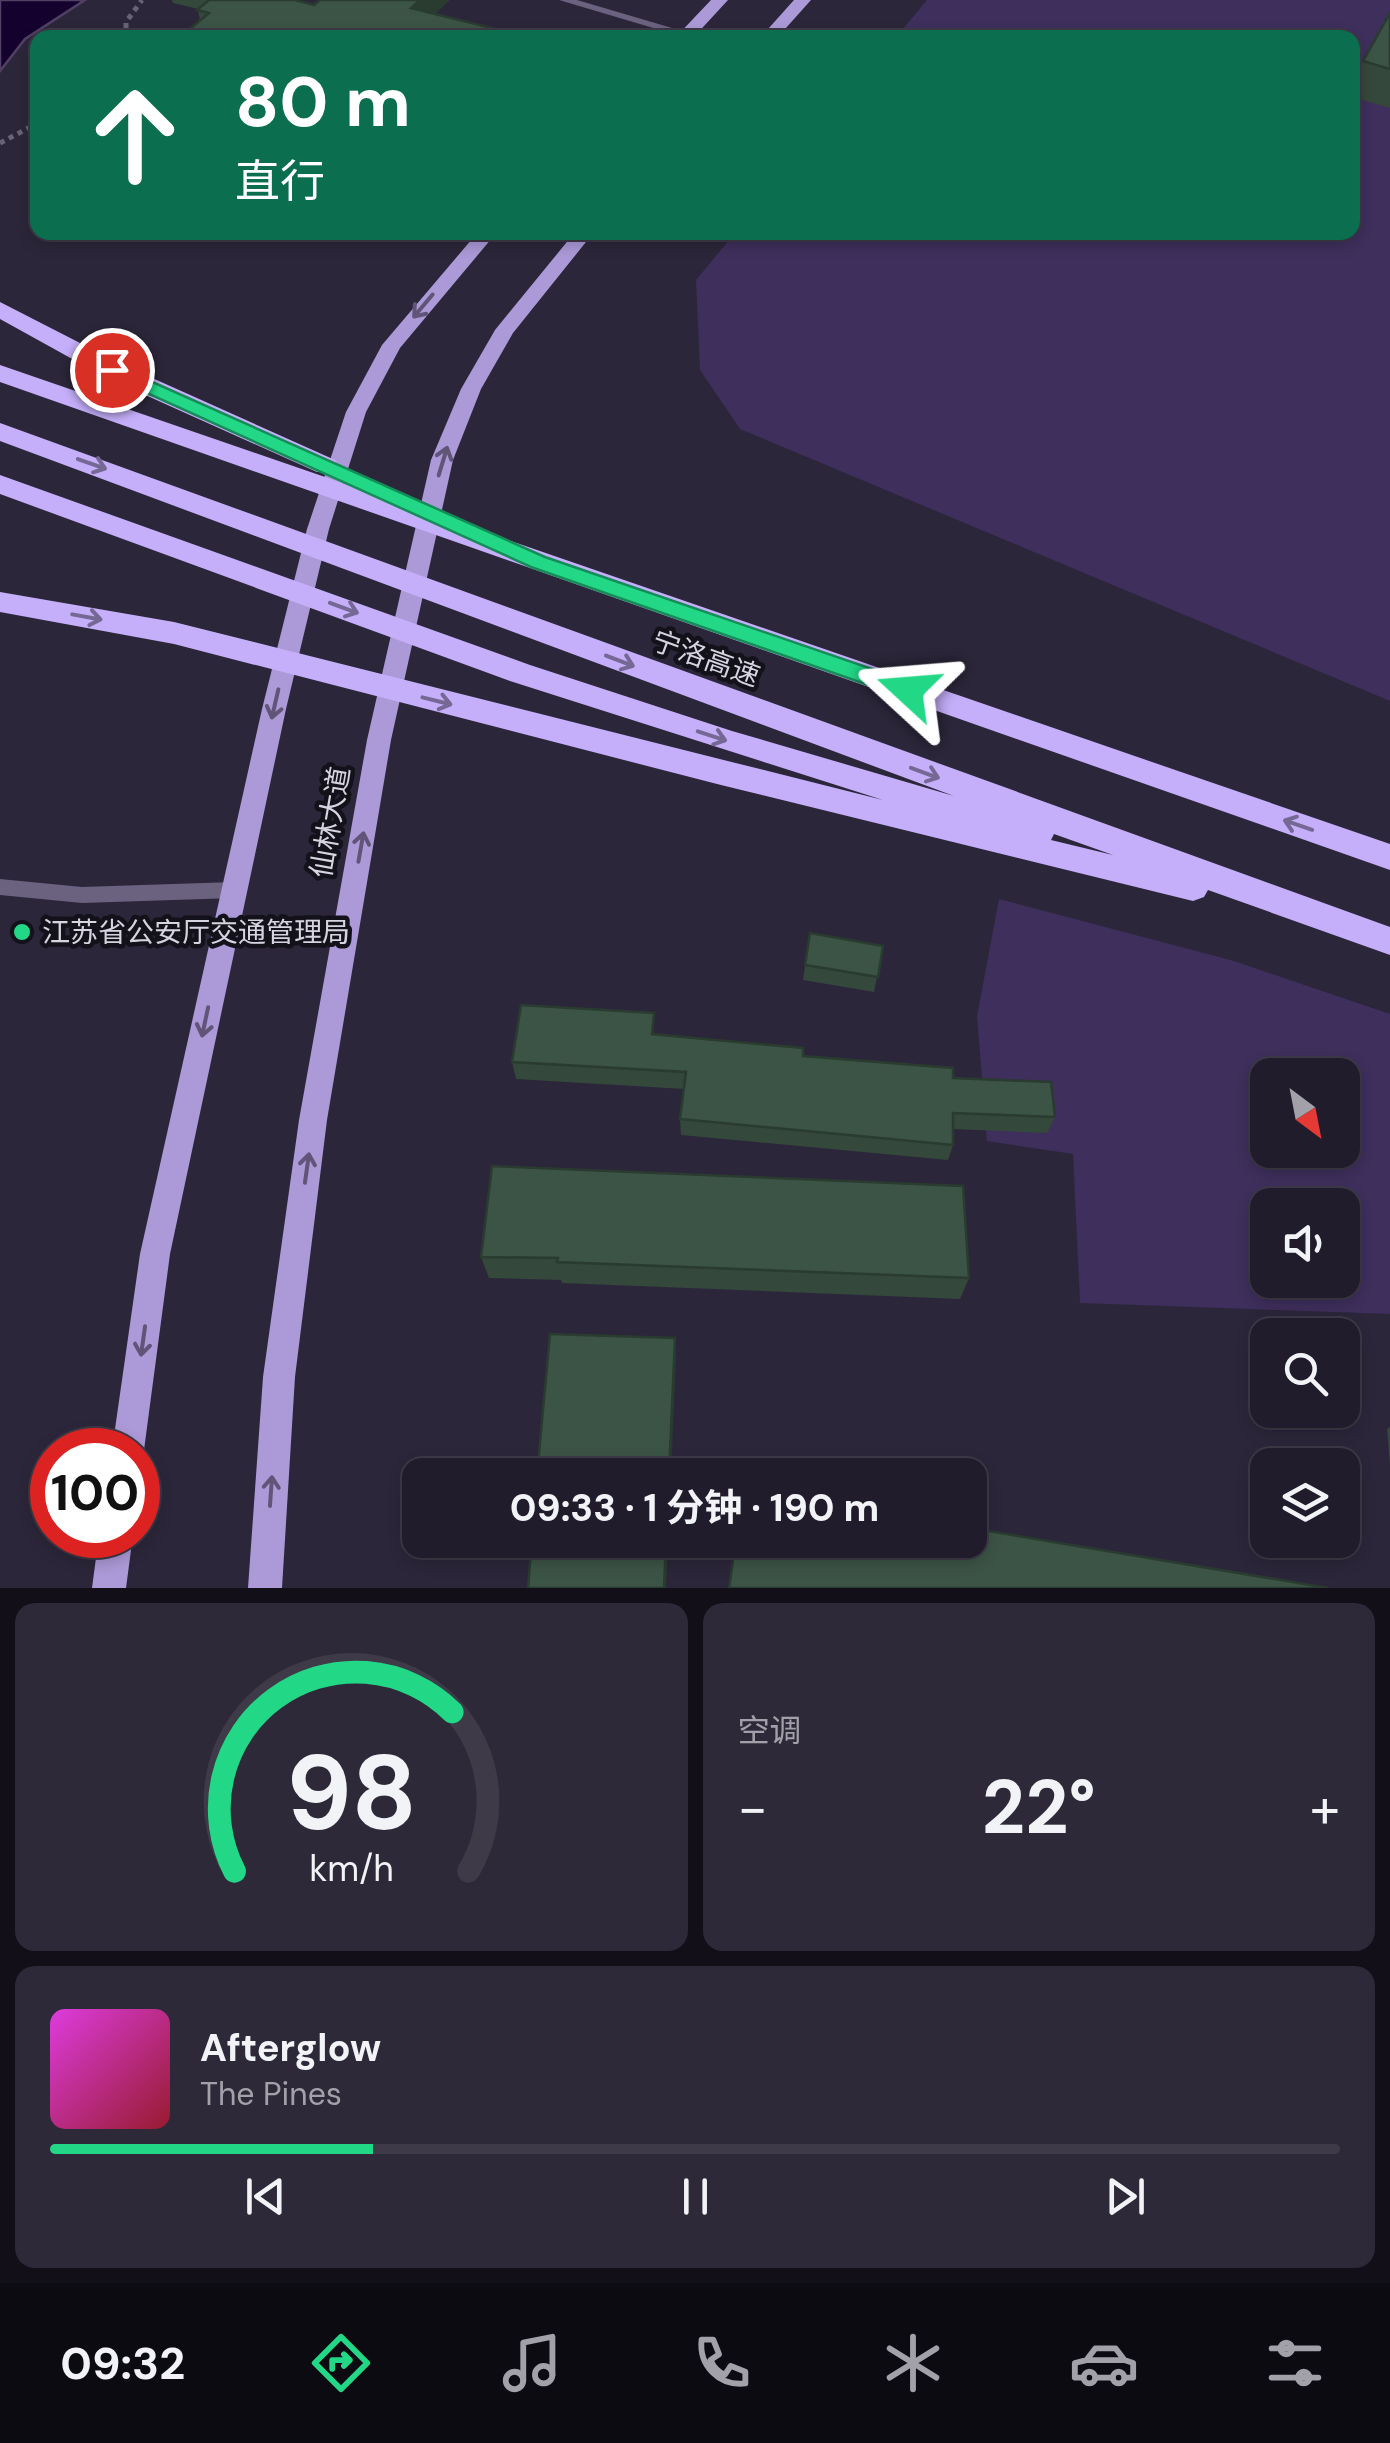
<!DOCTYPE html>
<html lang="zh">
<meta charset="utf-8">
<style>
:root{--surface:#211c2c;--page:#2d2938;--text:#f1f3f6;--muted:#a2a1a9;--line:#3e3a48;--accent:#22d887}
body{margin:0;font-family:"DM Sans","Noto Sans SC",sans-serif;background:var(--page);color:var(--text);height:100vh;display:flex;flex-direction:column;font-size:38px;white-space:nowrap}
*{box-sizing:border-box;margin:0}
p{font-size:32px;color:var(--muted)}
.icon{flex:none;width:55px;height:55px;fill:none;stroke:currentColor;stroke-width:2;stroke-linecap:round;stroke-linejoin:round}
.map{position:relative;height:1588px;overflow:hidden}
.sheet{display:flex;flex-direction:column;gap:15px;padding:15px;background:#120f18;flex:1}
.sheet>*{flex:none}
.hud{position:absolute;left:30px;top:30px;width:1330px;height:210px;border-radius:20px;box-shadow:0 5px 15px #0003,0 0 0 2px var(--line);background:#0b6e4f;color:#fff;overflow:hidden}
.needle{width:65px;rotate:148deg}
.fabs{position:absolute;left:1250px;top:1058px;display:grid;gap:20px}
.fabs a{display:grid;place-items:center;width:110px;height:110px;border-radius:20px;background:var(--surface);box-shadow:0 5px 15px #0003,0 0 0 2px var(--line);font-size:50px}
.speed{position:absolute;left:30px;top:1428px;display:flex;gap:20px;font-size:50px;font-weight:700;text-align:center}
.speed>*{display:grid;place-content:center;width:130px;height:130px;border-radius:50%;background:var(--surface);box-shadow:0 5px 15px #0003,0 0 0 2px var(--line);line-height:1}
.speed .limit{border:15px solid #d22;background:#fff;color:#111}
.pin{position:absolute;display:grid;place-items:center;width:85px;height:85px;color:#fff;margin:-42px;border:5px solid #fff;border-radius:50%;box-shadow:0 2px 10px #0007}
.me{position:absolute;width:110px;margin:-55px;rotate:289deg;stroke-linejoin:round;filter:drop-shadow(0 0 8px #0008)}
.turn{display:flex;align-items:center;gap:35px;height:210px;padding:0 40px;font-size:45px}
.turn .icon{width:130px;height:130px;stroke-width:2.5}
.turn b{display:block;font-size:70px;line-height:85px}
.big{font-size:75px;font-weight:700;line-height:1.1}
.sheet .card{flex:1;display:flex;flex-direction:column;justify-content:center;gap:15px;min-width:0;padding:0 35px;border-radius:20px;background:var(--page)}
.sheet .dial{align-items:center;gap:0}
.dial svg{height:260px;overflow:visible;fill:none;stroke:var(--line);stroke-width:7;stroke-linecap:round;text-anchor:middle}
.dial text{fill:var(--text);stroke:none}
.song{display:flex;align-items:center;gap:30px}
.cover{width:120px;height:120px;border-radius:15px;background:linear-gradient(135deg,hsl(300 70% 55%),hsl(350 70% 35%))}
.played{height:10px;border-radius:5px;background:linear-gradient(90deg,var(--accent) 25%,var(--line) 25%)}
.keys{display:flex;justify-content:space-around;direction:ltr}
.heat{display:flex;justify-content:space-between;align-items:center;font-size:55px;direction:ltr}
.sheet .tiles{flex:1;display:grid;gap:15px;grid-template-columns:1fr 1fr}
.card:last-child{grid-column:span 2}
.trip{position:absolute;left:402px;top:1458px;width:585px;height:100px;border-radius:20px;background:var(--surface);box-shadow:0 5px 15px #0003,0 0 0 2px var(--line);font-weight:700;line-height:100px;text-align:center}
.tabs{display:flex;height:160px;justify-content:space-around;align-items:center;background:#0d0b12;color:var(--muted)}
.tabs .icon{width:70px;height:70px}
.tabs .selected{color:var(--accent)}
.tabs b{font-size:45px;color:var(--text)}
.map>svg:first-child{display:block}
.green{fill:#3e2f5c;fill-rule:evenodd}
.water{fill:#15012e;stroke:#4f4064;stroke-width:2.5}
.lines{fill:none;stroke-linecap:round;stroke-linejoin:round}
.path{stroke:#686375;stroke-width:5;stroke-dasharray:5 5;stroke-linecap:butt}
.lane{fill:#6b6280;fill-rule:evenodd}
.primary{fill:#ac99d7;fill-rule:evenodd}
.highway{fill:#c5affa;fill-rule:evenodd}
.wall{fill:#34483b}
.shaded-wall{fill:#2a3b30}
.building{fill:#3c5445;stroke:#2a3b30;stroke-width:2.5}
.oneway{stroke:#605578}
.oneway2{stroke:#756895}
.route{fill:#22d887;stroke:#168c58;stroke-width:2.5}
.poi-dot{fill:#22d887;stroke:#13111a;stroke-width:4}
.labels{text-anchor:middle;stroke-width:9;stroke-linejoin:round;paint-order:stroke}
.street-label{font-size:28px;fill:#d7d4e2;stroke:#13111a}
.poi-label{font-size:28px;fill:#d7d4e2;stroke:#13111a;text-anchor:start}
</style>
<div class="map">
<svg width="1390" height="1588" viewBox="0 0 1390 1588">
<rect width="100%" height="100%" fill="#2c263a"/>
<path class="green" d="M927,0h463v701l-650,-272 -40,-59 -4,-90 39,-47 617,-1v-194l-456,-1z
M999,899l235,62 156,53v300l-310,-11 -7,-149 -86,-13 -10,-125zM1268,1075h74v75h-74zM1268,1205h74v75h-74z"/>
<path class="water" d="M0,0h85l-60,39 -25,32z"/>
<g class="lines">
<path class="path" d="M126,38v-16l16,-22
M0,143l38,-20"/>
<path class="lane" d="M559,0h18l129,38h-19z
M0,879l82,8 152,-5 6,2 3,6 -3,6 -6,2 -152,5 -82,-8z"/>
<path class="primary" d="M711,0h17l-35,38h-18z
M794,0h17l-34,38h-17z
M478,232h19l-97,116 -34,64 -37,117 -43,180 -116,545 -26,196 -6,12v-12h-26l28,-196 122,-545 45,-180 39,-117 36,-67z
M575,232h19l-81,101 -32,56 -28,71 -62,280 -64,380 -32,257 -13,211h-34l15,-211 36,-257 68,-380 64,-280 30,-71 34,-59z
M99,1535h34l-7,53h-34z"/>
<path class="highway" d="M0,302l121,62 214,96 4,6 -4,6h-18l-214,-96 -103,-57z
M0,365l1390,479v26l-1390,-488z
M0,423l1390,504v28l-182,-65 -4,7 -11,4 -472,-116 -547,-141 -174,-32v-20l174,30 709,178 -373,-119 -510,-187v-19l530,190 202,66 222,65 -954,-355zM1054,834l59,21 -62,-15z"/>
</g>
<path class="wall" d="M172,0h123l19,5 121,9 73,18v6h-329l21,-17 -2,-12 -25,-6z
M1390,13v95l-38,-11v-8l11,-28z
M810,933l73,13 -9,46 -71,-12z
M654,1034l299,44 102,39 -8,16 -94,-4v16l-5,15 -267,-25 -1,-16 4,-30 -168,-10 -4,-17z
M492,1166l477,112 -9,21 -398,-16 -1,-3 -72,-2 -8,-21z
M1390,1427v37l-3,-35z"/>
<path class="shaded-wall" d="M420,0h30l-35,33 -4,-25z
M675,1338l1,19 -5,118h-2z
M666,1540h2l-2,48h-2z"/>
<path class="building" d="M209,0h86l19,5 6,-5h100l-9,8 97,24 -6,6h-323l30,-25 -12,-3z
M1390,13v56l-27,-8z
M810,933l73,13 -5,31 -73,-12z
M521,1005l133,8 -2,21 151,14v8l150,12v10l98,4 4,35 -102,-4v32l-273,-26 6,-47 -174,-10z
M492,1166l471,20 6,92 -412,-16 1,-4 -77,-1z
M550,1334l125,4 -6,137h-132z
M970,1528l358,60h-599l7,-48h234z
M532,1540h134l-2,48h-136z"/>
<defs><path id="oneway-shaft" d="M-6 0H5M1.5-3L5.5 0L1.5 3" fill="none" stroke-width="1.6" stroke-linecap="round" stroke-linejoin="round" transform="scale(2.5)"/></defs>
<g class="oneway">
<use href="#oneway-shaft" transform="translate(423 306) rotate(130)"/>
<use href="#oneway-shaft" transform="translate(443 461) rotate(-73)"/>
<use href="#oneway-shaft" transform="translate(275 704) rotate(103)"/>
<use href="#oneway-shaft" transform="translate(361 847) rotate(-80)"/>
<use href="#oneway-shaft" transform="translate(205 1022) rotate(102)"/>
<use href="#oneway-shaft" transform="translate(307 1168) rotate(-82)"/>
<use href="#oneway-shaft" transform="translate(143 1341) rotate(98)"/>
<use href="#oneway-shaft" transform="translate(271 1491) rotate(-86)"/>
</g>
<g class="oneway2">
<use href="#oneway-shaft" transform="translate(92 464) rotate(19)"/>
<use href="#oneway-shaft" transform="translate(344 608) rotate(20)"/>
<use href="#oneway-shaft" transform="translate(87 617) rotate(10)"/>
<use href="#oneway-shaft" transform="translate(620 661) rotate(21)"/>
<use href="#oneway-shaft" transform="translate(437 701) rotate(14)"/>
<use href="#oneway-shaft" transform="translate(712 736) rotate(18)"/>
<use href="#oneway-shaft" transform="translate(925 773) rotate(20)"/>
<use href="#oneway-shaft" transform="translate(1298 825) rotate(-161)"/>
</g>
<path class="route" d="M112,364l433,193 371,127 3,6 -11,9 -377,-132 -426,-193 -2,-4z"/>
<circle class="poi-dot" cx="22" cy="932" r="10"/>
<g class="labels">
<g class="street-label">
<text transform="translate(706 658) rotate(20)" y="10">宁洛高速</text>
<text transform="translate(330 822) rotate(-80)" y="10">仙林大道</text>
</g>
<g class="poi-label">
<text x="42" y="942">江苏省公安厅交通管理局</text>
</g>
</g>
</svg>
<div class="fabs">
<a><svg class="needle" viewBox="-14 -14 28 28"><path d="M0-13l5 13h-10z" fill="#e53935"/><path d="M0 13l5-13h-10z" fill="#a2a1a9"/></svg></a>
<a><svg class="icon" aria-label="sound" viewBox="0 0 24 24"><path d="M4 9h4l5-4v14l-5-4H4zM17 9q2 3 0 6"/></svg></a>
<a><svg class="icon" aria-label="search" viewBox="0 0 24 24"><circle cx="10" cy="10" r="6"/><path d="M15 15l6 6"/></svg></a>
<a><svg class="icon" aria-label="layers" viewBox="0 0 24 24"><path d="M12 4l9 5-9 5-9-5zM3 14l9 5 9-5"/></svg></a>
</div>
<div class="speed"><div class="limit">100</div></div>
<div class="pin" style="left:112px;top:370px;background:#d93025"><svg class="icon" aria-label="arrive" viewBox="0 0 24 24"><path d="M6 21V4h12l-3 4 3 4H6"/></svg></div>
<svg class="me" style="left:908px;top:690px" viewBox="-20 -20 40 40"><path d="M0-17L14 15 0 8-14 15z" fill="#22d887" stroke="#fff" stroke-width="4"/></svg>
<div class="trip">09:33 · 1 分钟 · 190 m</div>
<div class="hud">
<div class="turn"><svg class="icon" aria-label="ahead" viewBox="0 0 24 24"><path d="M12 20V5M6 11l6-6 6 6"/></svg><div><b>80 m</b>直行</div></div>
</div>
</div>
<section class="sheet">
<div class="tiles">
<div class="card dial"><svg viewBox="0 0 100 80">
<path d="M14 69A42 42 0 1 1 86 69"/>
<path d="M14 69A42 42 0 0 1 81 20" stroke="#22d887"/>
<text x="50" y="56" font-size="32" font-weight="700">98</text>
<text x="50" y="72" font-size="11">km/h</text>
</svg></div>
<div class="card"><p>空调</p>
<div class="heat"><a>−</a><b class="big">22°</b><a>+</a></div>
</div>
<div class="card">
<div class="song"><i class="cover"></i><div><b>Afterglow</b><p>The Pines</p></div></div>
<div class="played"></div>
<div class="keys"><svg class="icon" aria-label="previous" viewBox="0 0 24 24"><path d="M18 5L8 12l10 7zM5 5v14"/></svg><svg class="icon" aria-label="pause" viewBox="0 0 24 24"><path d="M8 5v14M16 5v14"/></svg><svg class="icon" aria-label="next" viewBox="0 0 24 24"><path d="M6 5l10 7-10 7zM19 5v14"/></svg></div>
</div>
</div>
</section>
<nav class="tabs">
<b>09:32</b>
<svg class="icon selected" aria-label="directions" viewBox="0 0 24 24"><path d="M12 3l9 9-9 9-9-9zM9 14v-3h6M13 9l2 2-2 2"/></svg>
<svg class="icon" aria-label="music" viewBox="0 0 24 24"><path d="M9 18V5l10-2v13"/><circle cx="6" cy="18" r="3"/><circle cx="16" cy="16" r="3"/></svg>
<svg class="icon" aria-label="phone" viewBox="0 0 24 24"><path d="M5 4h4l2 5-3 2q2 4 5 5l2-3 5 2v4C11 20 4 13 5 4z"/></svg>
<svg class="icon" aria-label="climate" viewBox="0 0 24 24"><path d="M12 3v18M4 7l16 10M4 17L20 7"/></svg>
<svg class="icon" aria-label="car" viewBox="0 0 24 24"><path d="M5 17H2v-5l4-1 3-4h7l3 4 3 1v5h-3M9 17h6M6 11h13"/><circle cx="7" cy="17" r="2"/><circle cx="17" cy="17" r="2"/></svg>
<svg class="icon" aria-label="filters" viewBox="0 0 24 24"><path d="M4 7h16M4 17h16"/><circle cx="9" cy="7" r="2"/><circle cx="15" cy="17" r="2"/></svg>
</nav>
